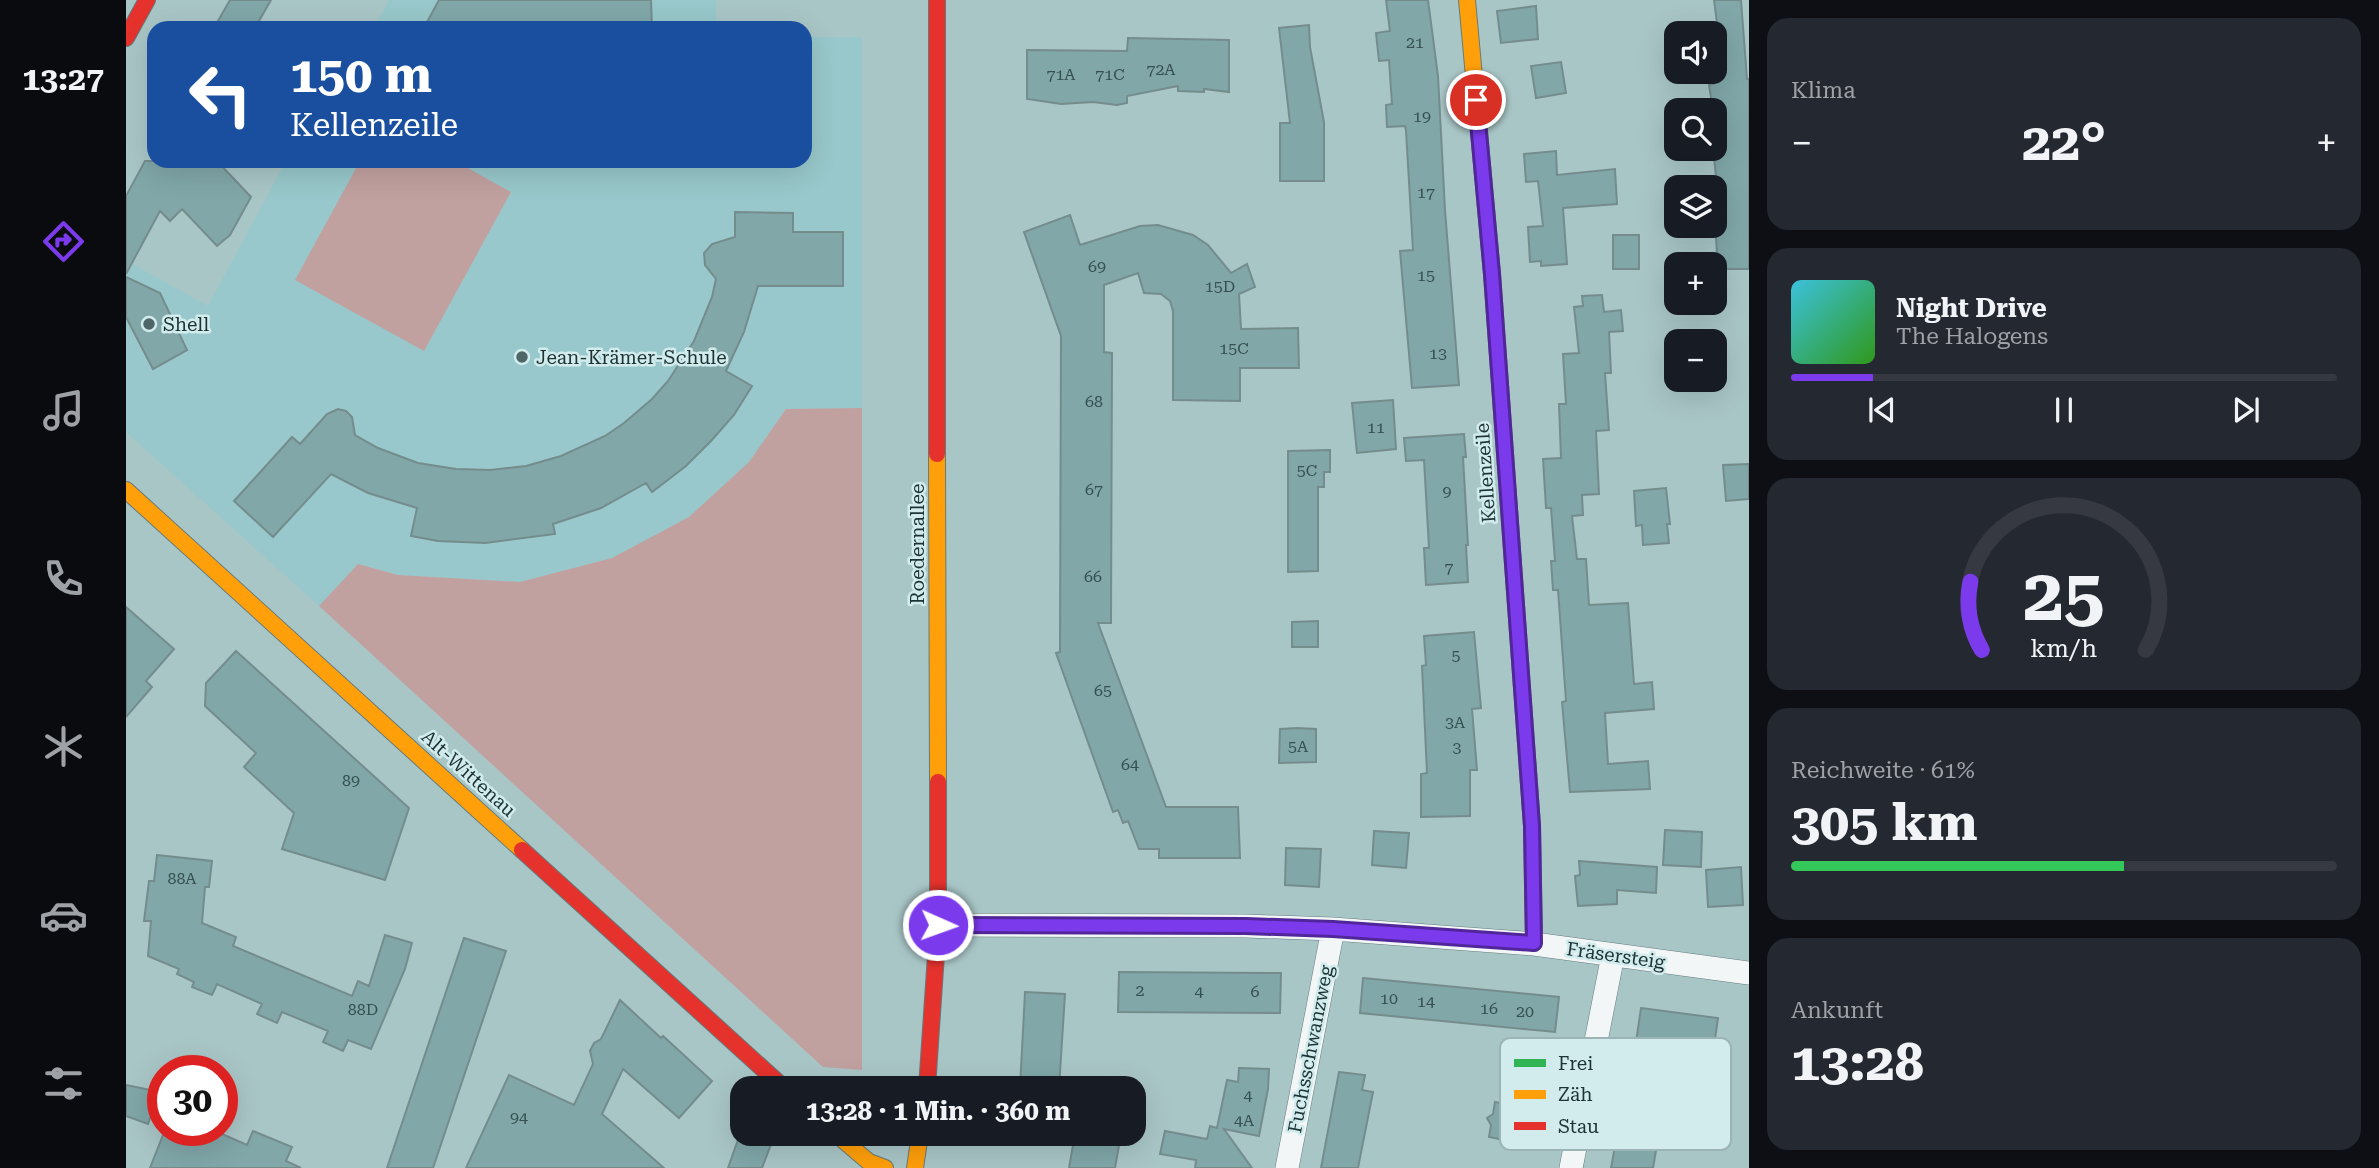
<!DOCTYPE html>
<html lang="de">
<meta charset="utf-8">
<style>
:root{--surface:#171b24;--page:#242831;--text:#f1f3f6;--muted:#9ea1a6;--line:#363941;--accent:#7c3aed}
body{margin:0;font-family:"Roboto Serif",serif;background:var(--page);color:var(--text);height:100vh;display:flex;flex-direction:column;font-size:26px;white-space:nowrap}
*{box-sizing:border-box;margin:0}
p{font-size:23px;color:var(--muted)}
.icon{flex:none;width:38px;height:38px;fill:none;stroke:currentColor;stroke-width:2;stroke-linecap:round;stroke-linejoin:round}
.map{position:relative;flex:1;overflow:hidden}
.sheet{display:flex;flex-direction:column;gap:18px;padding:18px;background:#0d0f14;width:630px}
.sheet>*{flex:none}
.guide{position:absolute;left:21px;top:21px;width:665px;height:147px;border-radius:21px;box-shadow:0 7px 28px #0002;background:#1a4fa0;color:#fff;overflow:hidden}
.tools{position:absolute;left:1538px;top:21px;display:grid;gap:14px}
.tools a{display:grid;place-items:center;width:63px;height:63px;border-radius:14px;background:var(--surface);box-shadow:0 7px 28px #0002;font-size:35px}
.speed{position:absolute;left:21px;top:1055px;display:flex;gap:14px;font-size:35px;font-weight:700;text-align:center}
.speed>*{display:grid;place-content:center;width:91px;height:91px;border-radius:50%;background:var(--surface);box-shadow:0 7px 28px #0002;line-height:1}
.speed .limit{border:10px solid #d22;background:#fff;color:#111}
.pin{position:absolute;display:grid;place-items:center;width:60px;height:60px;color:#fff;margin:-30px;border:4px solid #fff;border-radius:50%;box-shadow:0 2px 7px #0007}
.me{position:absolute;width:77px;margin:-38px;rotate:92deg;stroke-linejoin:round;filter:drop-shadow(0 0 5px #0008)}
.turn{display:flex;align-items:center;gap:24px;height:147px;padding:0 28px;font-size:32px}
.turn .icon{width:91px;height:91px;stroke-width:2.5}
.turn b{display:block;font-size:49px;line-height:60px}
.big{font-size:52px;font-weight:700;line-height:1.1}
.sheet .tile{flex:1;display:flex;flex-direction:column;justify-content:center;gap:10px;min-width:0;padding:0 24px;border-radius:21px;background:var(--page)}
.sheet .dial{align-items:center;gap:0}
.dial svg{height:182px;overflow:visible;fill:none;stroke:var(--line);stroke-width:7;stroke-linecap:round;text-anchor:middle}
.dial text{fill:var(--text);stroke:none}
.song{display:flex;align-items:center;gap:21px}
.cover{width:84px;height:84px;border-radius:10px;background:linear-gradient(135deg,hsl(190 70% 55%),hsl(110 70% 35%))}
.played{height:7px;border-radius:4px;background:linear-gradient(90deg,var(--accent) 15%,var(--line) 15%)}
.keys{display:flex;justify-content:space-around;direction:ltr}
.heat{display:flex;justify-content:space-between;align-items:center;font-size:38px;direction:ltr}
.charge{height:10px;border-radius:5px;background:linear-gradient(90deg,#34c759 61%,var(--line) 0)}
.trip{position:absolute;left:604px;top:1076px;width:416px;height:70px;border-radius:21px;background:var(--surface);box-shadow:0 7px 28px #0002;font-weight:700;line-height:70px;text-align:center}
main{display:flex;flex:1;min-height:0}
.menu{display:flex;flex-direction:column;width:126px;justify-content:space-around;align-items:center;background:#090b0e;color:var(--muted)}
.menu .icon{width:49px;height:49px}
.menu .on{color:var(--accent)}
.menu b{font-size:32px;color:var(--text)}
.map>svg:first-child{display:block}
.built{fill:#98c8cb}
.green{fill:#c1a1a0}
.building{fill:#81a7a9;stroke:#758c8d;stroke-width:2}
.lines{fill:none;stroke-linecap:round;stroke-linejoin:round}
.street-casing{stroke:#647b7c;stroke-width:24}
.fast-casing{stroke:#647b7c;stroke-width:18}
.slow-casing{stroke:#647b7c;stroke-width:18}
.jam-casing{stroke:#647b7c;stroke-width:18}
.street{stroke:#f2f6f7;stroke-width:23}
.fast{stroke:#30b455;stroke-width:16}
.slow{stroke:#ff9f0a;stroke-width:16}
.jam{stroke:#e5322d;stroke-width:16}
.route-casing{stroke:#51269a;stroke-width:18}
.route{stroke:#7c3aed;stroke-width:12}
.poi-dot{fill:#4e6667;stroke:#d2ecee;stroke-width:2.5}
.labels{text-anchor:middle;stroke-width:5;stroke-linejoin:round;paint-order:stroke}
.number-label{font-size:16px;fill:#365051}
.poi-label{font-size:19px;fill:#1d3334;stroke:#d2ecee;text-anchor:start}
.street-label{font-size:19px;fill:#1d3334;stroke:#d2ecee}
.key{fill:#d2ecee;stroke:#9cb4b6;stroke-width:2}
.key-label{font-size:19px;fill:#1d3334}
</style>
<main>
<nav class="menu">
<b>13:27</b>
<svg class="icon on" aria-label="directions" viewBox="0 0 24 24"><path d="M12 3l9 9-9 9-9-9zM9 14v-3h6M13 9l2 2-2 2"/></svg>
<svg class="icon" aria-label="music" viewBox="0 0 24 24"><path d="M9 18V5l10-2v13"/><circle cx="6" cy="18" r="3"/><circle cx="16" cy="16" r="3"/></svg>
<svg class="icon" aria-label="phone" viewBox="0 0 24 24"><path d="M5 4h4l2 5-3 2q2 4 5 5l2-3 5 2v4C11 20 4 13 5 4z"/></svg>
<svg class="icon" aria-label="climate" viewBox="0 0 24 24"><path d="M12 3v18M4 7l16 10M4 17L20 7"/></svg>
<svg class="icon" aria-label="car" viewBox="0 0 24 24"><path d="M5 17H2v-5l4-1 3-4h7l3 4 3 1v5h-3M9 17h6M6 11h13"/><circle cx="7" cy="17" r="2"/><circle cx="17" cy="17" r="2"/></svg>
<svg class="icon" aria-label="filters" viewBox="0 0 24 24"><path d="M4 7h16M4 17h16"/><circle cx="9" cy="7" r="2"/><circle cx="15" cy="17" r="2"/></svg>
</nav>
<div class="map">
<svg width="1623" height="1168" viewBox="0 0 1623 1168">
<rect width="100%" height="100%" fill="#a9c6c7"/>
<path class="built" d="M263,0h327v28h-342z
M679,37h57v371l-76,1 -37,53 -60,55 -77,41 -92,24 -122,-7 -40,-11 -39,42 -193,-174v-172l82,46 75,-140 15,2 4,-7h503z"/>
<path class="green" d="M234,161h95l56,31 -87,159 -129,-71z
M736,408v662l-39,-3 -504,-461 39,-42 40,11 122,7 92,-24 77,-41 60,-55 37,-53z"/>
<path class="building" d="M104,0h41l-16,28h-41z
M313,0h212l1,28h-183l1,-4h-44z
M1260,0h42l10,76 7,134 14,175 -47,3 -12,-137 13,-1 -7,-119 -1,-5 -18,1 -1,-22 6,-1 -3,-44 -10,1 -3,-28 14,-2z
M1588,0h27l6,79h2v190h-31l-3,-48 5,-1 -6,-64 6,-1 -5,-45h-2l-4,-25 5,-1 -1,-12h2v-39h-5v-9l7,-1z
M1410,6l2,33 -37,4 -4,-32z
M1183,25l1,22 14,75v59h-44v-58h10l-11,-95z
M1002,38l101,2v52l-25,-3v3l-26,-1v-5l-51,10v7l-10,2 -24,-3 -32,2 -34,-5v-49l100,1z
M1435,62l5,31 -30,5 -5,-32z
M1430,151l1,24 58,-6 2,35 -54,4 4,56 -26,2v-5l-11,1 -2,-35 15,-1 -5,-45 -12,1 -2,-28z
M19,161h72l34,36 -21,38 -13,11 -35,-37 -12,12 -10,-10 -34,63v-78z
M609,212l58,1v19h50v54h-85l-14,46 -18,39 26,15 -18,29 -23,26 -25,25 -34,26 -6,-9 -45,25 -48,16 2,10 -70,9 -47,-2 -27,-5 6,-28 -49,-15 -37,-19 -58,63 -39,-36 58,-64 8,7 27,-30 11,-5 8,2 6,6 3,18 23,13 40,15 38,6 34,1 36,-4 35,-10 44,-20 19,-13 28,-24 16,-18 26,-40 18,-44 4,-18 -11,-14 -1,-12 8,-9 23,-7z
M944,215l10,30 60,-19 18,-1 35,10 15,10 23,28 16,-9 8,23 -16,7 2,35 57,-1 1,40h-59v33l-67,-1v-89l-3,-10 -9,-7 -17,-1 -6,-20 -34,12v67l8,1 -1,270h-13l68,184h72l2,51h-81v-9h-20l-11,-28 -5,2 -5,-13 -5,2 -57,-159 4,-1 1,-316 -37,-104z
M1487,235h26v34h-26z
M0,277l34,16 27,57 -34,19 -27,-52z
M1476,295l2,17 17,-2 2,21 -14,1 2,41h-6l4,57 -13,1 3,63 -17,1 1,20 -11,1 5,43h9l3,46 39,-2 6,81 18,-2 2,27 -49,4 3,51 40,-3 2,28 -80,3 -8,-90 4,-1 -8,-111h-5l-2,-29h4l-4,-53h-5l-3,-49 18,-1 -2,-54h7l-3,-50 16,-1 -5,-46 9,-1 -1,-10z
M1267,400l3,49 -39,4 -5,-50z
M1338,434l2,23h-3l5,88h-2l2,37 -42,3 -2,-37h5l-5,-88 -18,1 -2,-23z
M1204,450v22h-6v15h-6v84l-30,1v-121z
M1623,464v35l-23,2 -3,-36z
M1540,488l4,36h-3l2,19 -26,2 -1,-20 -6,1 -2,-35z
M0,607l48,42 -28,32 6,6 -26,30z
M1192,621v26h-26v-25z
M1348,632l7,76 -9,1 5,61h-7v46l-49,1v-43l6,-1 -5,-107 4,-1 -2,-29z
M110,651l173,157 -24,72 -103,-31 12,-36 -50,-46 12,-14 -51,-47 1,-23z
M1171,728l19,1v33l-37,1 1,-34z
M1539,830l37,2 -1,35 -38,-2z
M1248,831l35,2 -3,35 -34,-3z
M1160,848l35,1 -2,38 -34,-2z
M31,855l55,6 -3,26h-4l-3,36 34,14 -3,9 119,50 6,-15 11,5 16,-51 27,8 -7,26 -34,80 -23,-9 -5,11 -20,-9 5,-11 -46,-19 -5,11 -20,-9 5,-10 -45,-20 -5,11 -20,-8 2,-5 -17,-8 2,-5 -31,-13 3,-35h-7l5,-40h5z
M1453,861l78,6 -1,26 -39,-3v14l-39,2 -3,-30 5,-1z
M1615,867l2,38 -35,2 -2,-37z
M338,938l42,13 -73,217h-46z
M993,972l162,1 -1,40 -162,-1z
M1237,978l196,19 -4,35 -195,-19z
M899,992l40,2 -6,94h-39z
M494,1000l41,38 2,-2 49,45 -33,37 -56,-49 -21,45 62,54h-198l43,-93 65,30 19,-41 -3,-13 4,-8 7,-4z
M1515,1008l77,10 -5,35 -77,-11z
M1113,1068l30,1 -1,20 -9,47 -35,-7 28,39h-57l1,-8 -36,-6 5,-23 42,8 3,-13 7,2 10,-48 11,2z
M1213,1072l26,3 -3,15 11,2 -15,76h-37z
M0,1085l34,7 -12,32 -22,-8z
M1369,1102l51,9 -6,36 -51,-10 2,-12 -4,-7 6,-4z
M1495,1114l40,8 -8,46h-42z
M39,1130h48l34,15 6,-14 39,16 -6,14 15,7h-151z
M614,1134h35l-13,34h-34z
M949,1134h46l-6,34h-46z"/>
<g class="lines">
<g class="street-casing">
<path id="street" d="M812,925l308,1 87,3 201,15 215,29
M1161,1168l46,-239
M1445,1168l42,-213"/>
</g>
<g class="fast-casing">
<path id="fast" d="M1387,564l19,262 2,118"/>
</g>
<g class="slow-casing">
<path id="slow" d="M1341,0l25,274 21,290
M811,454l1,328
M0,490l396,360
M710,1134l33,28 16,6
M789,1168l5,-34"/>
</g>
<g class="jam-casing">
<path id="jam" d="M811,0v454
M0,38l21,-38
M396,850l262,238
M801,1088l11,-163v-143"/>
</g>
<use href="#street" class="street"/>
<use href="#fast" class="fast"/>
<use href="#slow" class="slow"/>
<use href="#jam" class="jam"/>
</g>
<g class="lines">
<g class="route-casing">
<path id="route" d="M812,925l308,1 87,3 201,14 -2,-117 -40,-552 -16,-174"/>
</g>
<use href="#route" class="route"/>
</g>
<g class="poi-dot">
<circle cx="23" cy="324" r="7"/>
<circle cx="396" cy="357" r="7"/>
</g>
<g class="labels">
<g class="number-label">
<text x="1289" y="48">21</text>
<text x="1035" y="75">72A</text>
<text x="935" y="80">71A</text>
<text x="984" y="80">71C</text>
<text x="1296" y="122">19</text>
<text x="1300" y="198">17</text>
<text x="971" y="272">69</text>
<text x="1300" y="281">15</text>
<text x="1094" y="292">15D</text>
<text x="1108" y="354">15C</text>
<text x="1312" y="359">13</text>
<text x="968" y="407">68</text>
<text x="1250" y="433">11</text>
<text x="1181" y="476">5C</text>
<text x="968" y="495">67</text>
<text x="1321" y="497">9</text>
<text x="1323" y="573">7</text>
<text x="967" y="582">66</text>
<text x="1330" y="661">5</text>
<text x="977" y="696">65</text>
<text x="1329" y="728">3A</text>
<text x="1172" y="752">5A</text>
<text x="1331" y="753">3</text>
<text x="1004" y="770">64</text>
<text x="225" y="786">89</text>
<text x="56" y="884">88A</text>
<text x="1014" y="996">2</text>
<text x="1073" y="997">4</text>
<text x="1129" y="997">6</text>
<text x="1263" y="1004">10</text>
<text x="1300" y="1007">14</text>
<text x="1363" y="1014">16</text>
<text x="237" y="1015">88D</text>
<text x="1399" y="1017">20</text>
<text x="1122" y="1101">4</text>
<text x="393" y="1123">94</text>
<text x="1118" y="1126">4A</text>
</g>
<g class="poi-label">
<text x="37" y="331">Shell</text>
<text x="410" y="364">Jean-Krämer-Schule</text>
</g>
<g class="street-label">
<text transform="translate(1359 473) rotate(-94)" y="7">Kellenzeile</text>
<text transform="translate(791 544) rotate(-90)" y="7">Roedernallee</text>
<text transform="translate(343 773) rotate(42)" y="7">Alt-Wittenau</text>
<text transform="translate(1490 955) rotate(8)" y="7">Fräsersteig</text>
<text transform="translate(1184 1049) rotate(-79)" y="7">Fuchsschwanzweg</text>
</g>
</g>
<rect x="1374" y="1038" width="231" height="112" rx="10" class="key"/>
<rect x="1388" y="1059" width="32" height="8" fill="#30b455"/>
<rect x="1388" y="1090" width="32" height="9" fill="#ff9f0a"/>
<rect x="1388" y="1122" width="32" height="8" fill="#e5322d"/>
<g class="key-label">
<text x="1432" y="1070">Frei</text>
<text x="1432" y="1101">Zäh</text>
<text x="1432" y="1133">Stau</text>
</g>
</svg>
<div class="tools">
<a><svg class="icon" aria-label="sound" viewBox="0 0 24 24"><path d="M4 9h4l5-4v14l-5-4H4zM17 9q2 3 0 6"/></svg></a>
<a><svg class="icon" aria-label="search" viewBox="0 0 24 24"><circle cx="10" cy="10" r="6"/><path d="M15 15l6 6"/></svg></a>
<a><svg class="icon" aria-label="layers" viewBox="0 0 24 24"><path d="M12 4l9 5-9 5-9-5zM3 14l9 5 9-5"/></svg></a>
<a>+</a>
<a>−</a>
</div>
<div class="speed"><div class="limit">30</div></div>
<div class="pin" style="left:1350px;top:100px;background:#d93025"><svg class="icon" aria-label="arrive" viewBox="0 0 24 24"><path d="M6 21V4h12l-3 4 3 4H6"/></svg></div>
<svg class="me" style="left:812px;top:925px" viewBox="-20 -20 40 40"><circle r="17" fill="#7c3aed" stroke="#fff" stroke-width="3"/><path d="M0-11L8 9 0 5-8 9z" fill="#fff"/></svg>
<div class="trip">13:28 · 1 Min. · 360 m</div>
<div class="guide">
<div class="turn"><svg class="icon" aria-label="left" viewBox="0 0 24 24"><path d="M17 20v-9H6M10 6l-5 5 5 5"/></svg><div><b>150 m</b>Kellenzeile</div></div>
</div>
</div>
<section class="sheet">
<div class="tile"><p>Klima</p>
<div class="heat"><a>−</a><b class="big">22°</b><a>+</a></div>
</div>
<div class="tile">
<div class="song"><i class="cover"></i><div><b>Night Drive</b><p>The Halogens</p></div></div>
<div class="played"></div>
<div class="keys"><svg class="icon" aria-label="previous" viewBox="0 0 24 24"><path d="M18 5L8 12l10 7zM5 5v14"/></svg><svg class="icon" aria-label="pause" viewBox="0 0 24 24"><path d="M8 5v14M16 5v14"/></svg><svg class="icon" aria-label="next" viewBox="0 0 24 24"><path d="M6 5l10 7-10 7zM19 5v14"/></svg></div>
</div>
<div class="tile dial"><svg viewBox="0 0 100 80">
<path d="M14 69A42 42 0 1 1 86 69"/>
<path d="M14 69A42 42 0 0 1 9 39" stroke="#7c3aed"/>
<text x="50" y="56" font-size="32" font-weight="700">25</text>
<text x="50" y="72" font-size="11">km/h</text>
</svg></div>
<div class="tile"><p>Reichweite · 61%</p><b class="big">305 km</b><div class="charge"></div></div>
<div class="tile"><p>Ankunft</p><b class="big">13:28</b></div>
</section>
</main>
